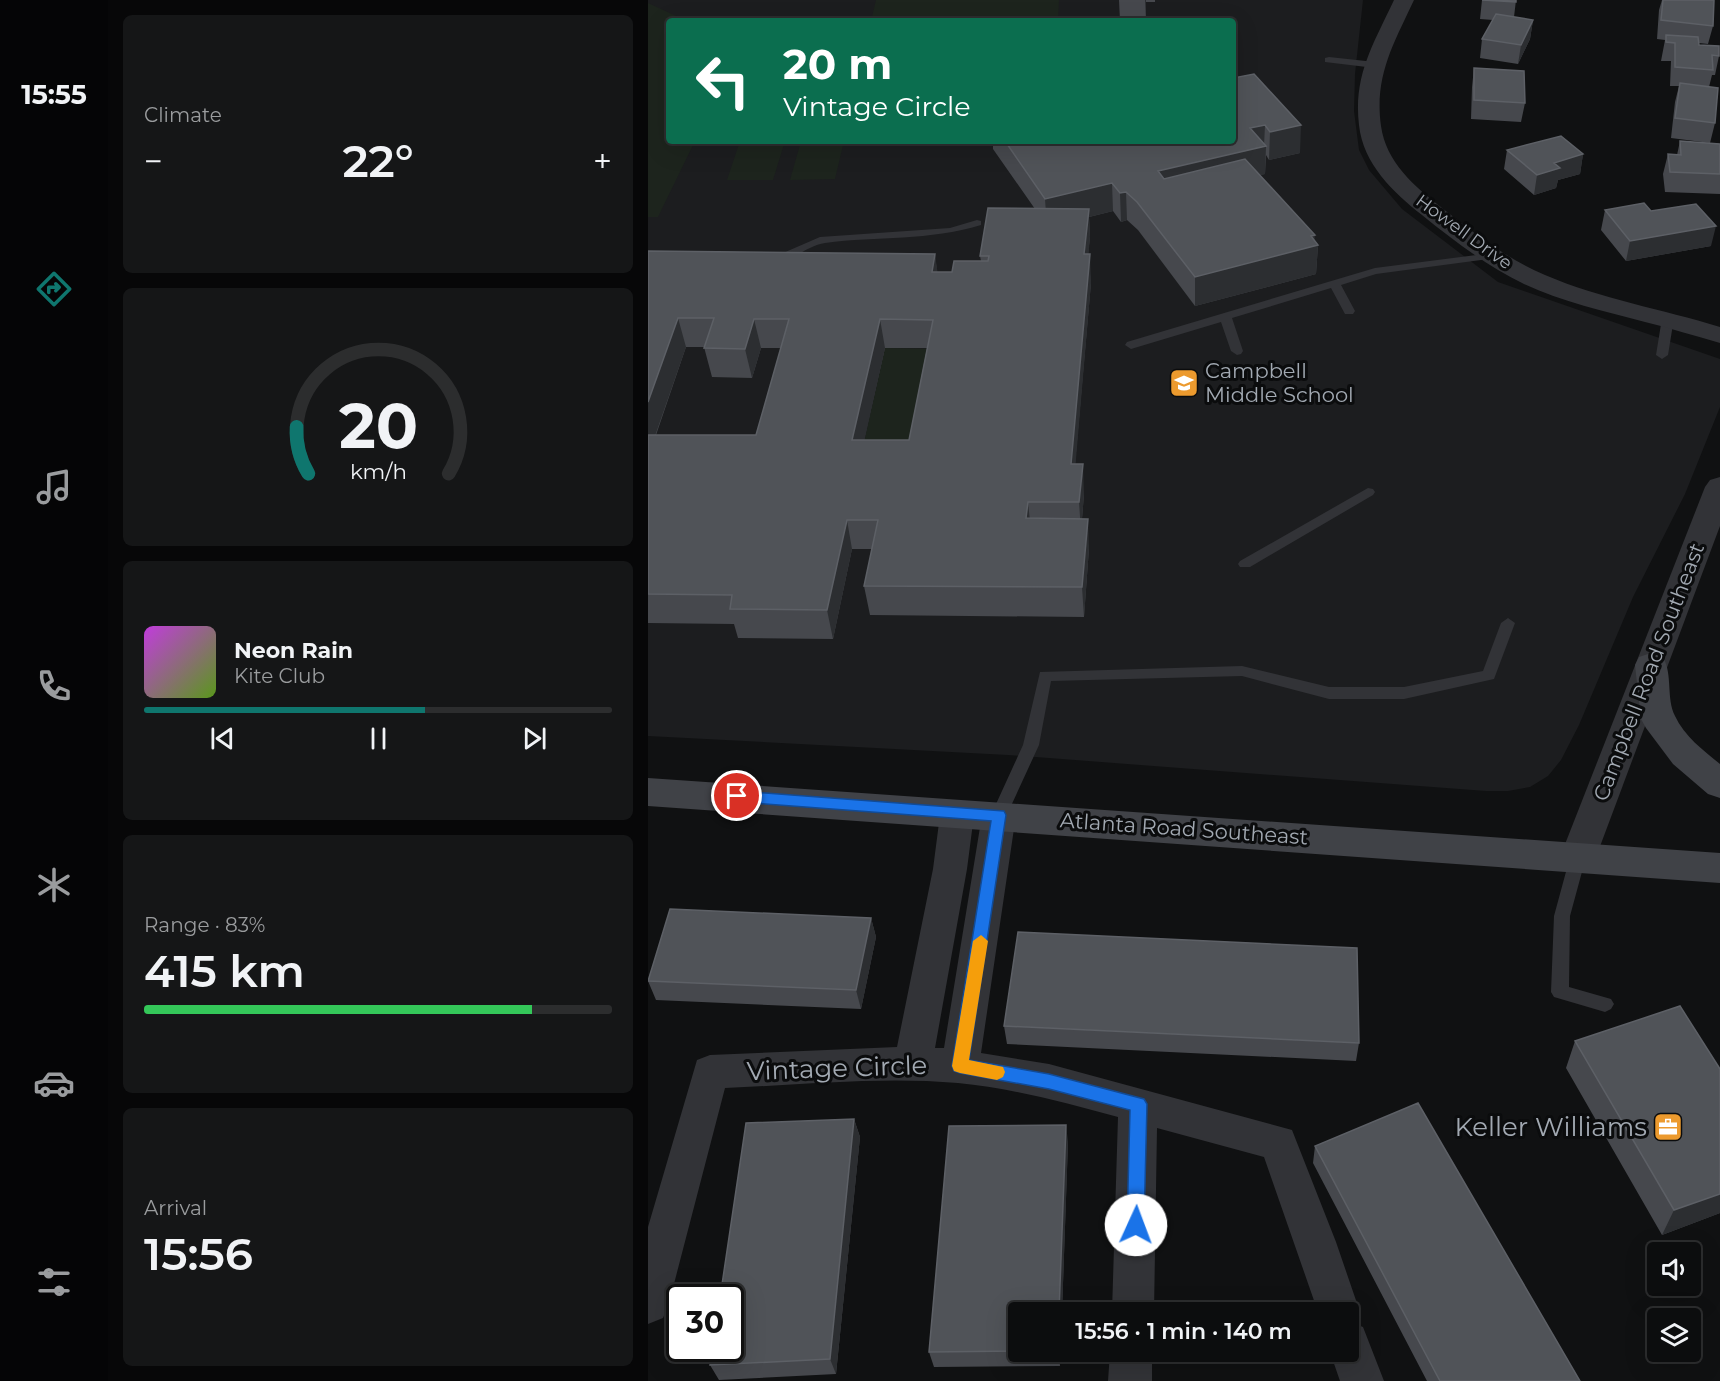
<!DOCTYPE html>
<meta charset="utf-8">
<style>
:root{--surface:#0c0d0e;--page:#151617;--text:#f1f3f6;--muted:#9a9c9e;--line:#2c2d2e;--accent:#0f766e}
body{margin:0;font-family:Montserrat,sans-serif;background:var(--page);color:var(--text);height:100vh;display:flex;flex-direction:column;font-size:22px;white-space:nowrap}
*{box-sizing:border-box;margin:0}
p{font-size:20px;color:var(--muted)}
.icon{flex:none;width:33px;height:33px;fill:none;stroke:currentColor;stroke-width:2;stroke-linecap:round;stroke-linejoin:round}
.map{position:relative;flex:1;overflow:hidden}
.sheet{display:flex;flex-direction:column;gap:15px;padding:15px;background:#070708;width:540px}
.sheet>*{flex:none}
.hud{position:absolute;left:18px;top:18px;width:570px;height:126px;border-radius:6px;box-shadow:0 6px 24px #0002,0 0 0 2px var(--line);background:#0b6e4f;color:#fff;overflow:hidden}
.fabs{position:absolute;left:999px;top:1242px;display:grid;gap:12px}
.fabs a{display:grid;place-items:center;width:54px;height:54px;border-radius:6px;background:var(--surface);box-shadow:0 6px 24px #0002,0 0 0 2px var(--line);font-size:30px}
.speed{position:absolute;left:18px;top:1284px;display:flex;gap:12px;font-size:30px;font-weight:700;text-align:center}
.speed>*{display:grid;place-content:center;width:78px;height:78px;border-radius:50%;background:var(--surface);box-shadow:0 6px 24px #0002,0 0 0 2px var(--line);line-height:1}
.speed .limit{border:3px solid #111;border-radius:9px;background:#fff;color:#111}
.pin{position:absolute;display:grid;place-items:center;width:51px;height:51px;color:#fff;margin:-26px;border:3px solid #fff;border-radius:50%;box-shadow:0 2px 6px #0007}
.me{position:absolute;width:66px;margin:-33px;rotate:2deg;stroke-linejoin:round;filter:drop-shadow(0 0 4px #0008)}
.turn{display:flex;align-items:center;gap:21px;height:126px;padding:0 18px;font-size:27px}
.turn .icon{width:78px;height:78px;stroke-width:2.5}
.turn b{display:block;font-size:42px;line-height:51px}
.big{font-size:45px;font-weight:600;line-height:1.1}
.sheet .widget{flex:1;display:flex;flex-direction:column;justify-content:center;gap:9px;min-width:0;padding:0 21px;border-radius:9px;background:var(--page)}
.sheet .dial{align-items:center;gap:0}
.dial svg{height:156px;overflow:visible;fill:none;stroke:var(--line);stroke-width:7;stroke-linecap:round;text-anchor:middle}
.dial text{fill:var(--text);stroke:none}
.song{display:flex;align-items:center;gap:18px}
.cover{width:72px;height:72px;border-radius:9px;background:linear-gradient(135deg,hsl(290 70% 55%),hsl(90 70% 35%))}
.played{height:6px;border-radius:3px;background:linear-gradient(90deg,var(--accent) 60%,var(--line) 60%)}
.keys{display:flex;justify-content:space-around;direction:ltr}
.heat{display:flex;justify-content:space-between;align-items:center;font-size:33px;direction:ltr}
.charge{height:9px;border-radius:4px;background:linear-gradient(90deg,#34c759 83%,var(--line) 0)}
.trip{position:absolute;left:360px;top:1302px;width:351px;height:60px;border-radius:6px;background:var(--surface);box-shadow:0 6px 24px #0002,0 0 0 2px var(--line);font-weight:600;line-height:60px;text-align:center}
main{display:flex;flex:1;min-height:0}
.tab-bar{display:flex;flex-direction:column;width:108px;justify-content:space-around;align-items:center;background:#050506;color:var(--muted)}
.tab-bar .icon{width:42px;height:42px}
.tab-bar .selected{color:var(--accent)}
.tab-bar b{font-size:27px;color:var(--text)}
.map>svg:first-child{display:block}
.built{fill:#1c1d1f;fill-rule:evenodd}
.green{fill:#1d241d}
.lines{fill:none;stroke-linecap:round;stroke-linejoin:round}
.service{fill:#323337;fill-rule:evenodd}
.minor{fill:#323337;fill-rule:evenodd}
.tertiary{fill:#323337;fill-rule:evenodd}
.secondary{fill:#404247;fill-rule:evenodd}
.wall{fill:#46484d;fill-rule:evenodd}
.shaded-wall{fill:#2c2e31}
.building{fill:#505358;stroke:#5d6066;stroke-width:1.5;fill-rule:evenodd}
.route{fill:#1a73e8;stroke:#114b97;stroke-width:1.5}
.slow{fill:#f59e0b}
.labels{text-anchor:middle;stroke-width:6;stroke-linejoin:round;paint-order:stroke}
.far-street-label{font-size:18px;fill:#a2a9b2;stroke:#0b0c0d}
.poi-label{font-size:21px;fill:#a2a9b2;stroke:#0b0c0d;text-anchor:start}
.street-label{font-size:21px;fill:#a2a9b2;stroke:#0b0c0d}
.near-street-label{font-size:26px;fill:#a2a9b2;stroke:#0b0c0d}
.near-poi-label{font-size:26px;fill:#a2a9b2;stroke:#0b0c0d;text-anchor:end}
</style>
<main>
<nav class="tab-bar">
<b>15:55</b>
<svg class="icon selected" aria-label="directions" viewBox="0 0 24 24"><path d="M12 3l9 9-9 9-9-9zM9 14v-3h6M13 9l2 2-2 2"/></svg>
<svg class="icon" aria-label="music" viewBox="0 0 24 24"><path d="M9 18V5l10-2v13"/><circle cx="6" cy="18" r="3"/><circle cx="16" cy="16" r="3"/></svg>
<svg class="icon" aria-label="phone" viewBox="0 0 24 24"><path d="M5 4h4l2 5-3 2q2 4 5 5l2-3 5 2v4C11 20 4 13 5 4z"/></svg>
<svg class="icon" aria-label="climate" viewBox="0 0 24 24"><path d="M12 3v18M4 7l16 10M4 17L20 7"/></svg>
<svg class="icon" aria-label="car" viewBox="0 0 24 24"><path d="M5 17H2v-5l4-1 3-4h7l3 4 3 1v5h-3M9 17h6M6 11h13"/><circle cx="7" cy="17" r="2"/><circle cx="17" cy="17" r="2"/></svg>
<svg class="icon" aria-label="filters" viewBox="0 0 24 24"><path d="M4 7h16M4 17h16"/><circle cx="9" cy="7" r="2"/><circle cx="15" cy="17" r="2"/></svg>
</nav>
<section class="sheet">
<div class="widget"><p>Climate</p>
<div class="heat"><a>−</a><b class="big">22°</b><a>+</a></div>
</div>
<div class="widget dial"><svg viewBox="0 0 100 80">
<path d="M14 69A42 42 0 1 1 86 69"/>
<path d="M14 69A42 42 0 0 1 8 45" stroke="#0f766e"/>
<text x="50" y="56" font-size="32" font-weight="700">20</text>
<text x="50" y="72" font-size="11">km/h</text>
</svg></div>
<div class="widget">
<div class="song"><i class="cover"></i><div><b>Neon Rain</b><p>Kite Club</p></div></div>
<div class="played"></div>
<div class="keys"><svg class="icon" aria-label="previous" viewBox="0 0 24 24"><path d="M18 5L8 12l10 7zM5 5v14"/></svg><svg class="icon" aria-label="pause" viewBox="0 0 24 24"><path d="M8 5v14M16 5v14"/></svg><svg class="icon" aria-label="next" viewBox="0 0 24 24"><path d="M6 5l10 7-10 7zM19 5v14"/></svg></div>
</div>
<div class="widget"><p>Range · 83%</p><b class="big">415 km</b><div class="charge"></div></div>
<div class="widget"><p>Arrival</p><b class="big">15:56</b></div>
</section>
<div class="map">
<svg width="1072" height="1381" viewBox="0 0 1072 1381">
<rect width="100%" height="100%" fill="#101112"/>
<path class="built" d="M0,0h715l-8,74 -1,37 5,39 10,20 33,39 96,73 222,77v48l-35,87 -52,103 -54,128 -18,35 -13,16 -18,11 -22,4h-22l-478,-36 -360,-19zM21,21h564v120h-564z"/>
<path class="green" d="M228,0h183l-1,21h-187z
M0,3l39,18h-18v120h26l-37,76h-10z
M92,141h45l-12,39h-46z
M153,141h43l-9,38 -45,1z
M237,348l52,1 -23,120h-56z"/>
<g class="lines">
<path class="service" d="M681,57l46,5 5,3 -5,3 -50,-6v-4z
M329,220l4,1v4c-51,16 -104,11 -156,18 -18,2 -38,23 -56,19l-2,-2 53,-23 130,-9z
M844,253l6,3 -2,2 -120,16 -35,11 14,26 -2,3h-8l-14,-26 -99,30 11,33 -2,3 -4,1 -6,-4 -10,-29 -90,27 -6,-4 2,-3 248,-74z
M1020,314l6,4 -6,37 -6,4 -6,-4 6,-37z
M720,488l5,1 2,3 -2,3 -123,72h-10l-2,-3 2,-3z
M860,618l7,5 -21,56 -90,20h-75l-87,-23 -191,5 -12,64 -34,74h-12l-2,-4 32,-70 17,-73 202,-6 87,21h75l79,-16 18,-48z
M930,850l6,2 2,5 -16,59 -1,71 42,12 3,5 -3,5 -6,3 -51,-15 -3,-5 3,-76 16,-59 2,-5z"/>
<path class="minor" d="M746,0h20c-20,43 -40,76 -33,126 5,36 33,60 61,82 32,25 65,51 103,67 56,24 117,34 175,52v16c-25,-7 -50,-15 -75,-21 -40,-11 -83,-20 -121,-38 -37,-18 -70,-43 -102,-69 -29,-23 -59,-51 -63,-90 -6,-50 15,-82 35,-125z
M309,802l12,4 5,9 -7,54 -32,179h9l38,-233 5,-9 12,-4 12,4 5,9 -35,238 68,11 243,66 44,112 24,70 -5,12 8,3 21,54h-44l-10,-29h18v-40h-30l-54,-155 -107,-29 -3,184h-42l6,-195c-52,-14 -106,-29 -160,-34 -77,-7 -156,2 -233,5l-56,215 -6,15 -15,6v-97l49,-167 13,-5 187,-8 36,-178 7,-54 5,-9z
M462,1352h42v29h-44z"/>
<path class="tertiary" d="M1072,477v49l-124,331 -5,10 -13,5 -13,-5 -5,-10 145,-370 5,-7z"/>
<path class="secondary" d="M1003,653l12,4c10,18 3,41 12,59 9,20 29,35 45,48v34l-12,-4 -35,-30 -27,-36 -5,-9 -6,-54 4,-8z
M0,778l1072,75v30l-1072,-77z"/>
</g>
<path class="wall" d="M471,0h62h-26v2h-9v19h-26z
M834,0h34l-2,17 19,3 -3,19 -12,25 -38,-6 2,-19 11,-19 -13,-1z
M1014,0h52l-1,26 -5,18 -9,-1v2l20,11 -4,19h-3l-3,12 6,36 -5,20 -39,-5 4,-36 4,-16h-9l1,-25h-10l4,-21 -8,-1 2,-29z
M826,68l51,35 -4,19 -50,-3 1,-32z
M585,78l67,75 -31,7 -3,-5 -1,19 -6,1 59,70 -2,29 -121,32 -57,-76 -11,-10 -6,2 -8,-11 -24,6 1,20 -2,17 3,29 -16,181 9,30 -2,25 7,29 -5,69 -214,-2 -6,-29 8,-37h-20l-19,90 -95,-1 -4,-14 -86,-1v-372l287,3 2,18h15l29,-11 -1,-5 55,-47 -42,-60v-8h240zM38,347h18l8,30 40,1 9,-30h20l-25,87h-100zM237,348h42l-18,92h-45z
M1032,141l40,3v50l-55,-2 -2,-18 5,-20 9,1z
M859,150l76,4 -3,20 -22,6 -2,8 -22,7 -30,-26z
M957,210l46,1 60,35 -85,15 -25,-31z
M223,918l5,19 -15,72 -205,-9 -8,-19z
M356,1026l355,17 -3,18 -349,-17z
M927,1041l145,28v144l-58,22 -96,-167z
M206,1119l6,18 -24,237 -117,6 -9,-15z
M420,1142l-6,170h-44v40h42v14l-126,1 -5,-15z
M667,1146l265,235h-153l-114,-218z"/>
<path class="shaded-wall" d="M497,0h1v21z
M885,20l-3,19 -12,25 3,-19z
M617,125l-1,21h2l-1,28 -106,25 -1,-28 92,-43z
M653,125l-1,28 -31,7 1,-28z
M935,154l-3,20 -22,6 -2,8 -22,7 3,-20 17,-12z
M464,183l1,28 -24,6 1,20 -4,46 -39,-56 -2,-28z
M478,192l1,28 -6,2 -1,-29z
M1068,226l-5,20 -85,15 4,-20z
M667,235l-1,11 4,-1 -2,29 -121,32v-29z
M287,254l4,29 -7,-11z
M442,254l1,29 -18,211 -2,-30z
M30,318l8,29 -38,109v-54z
M106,319l7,29 -9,30 -7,-29z
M232,319l5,29 -27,121 -6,-29z
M435,464l1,30 -3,37 -2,-29z
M380,502l3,29 -5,-13z
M440,519l1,29 -5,69 -2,-30z
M199,520l5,29 -19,90 -6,-29z
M223,918l5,19 -15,72 -5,-19z
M206,1119l6,18 -24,237 -6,-15z
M418,1125l2,17 -6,170h-3z
M1072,1194v19l-58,22 12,-25z
M410,1352h2v14z"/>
<path class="building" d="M834,0h34v2z
M1015,0h51l-1,26 -52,-6z
M848,14l37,6 -12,25 -39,-6z
M1018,35l32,2 1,8 20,1v10l-7,-1 1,15 -38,-3v-24l-9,-1z
M826,68l50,3 1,32 -51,-3z
M606,74l47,51 -31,7 -5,-7 -15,3 16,18 -108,25 6,8 81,-20 70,76 -4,1 7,9 -123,32 -58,-75 -11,-10 -6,1 -8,-10 -67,16 -40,-58h228v-63z
M1032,83l38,5 -3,35 -40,-5z
M913,136l22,18 -29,9 6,5 -23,7 -30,-25z
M1032,141l40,3v30l-50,-2 -2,-18 13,1z
M996,203l7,8 45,-7 20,22 -86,15 -25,-31z
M340,208l101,1 -5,45h6l-19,210h12l-4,38h-51l-2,16 62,1 -6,68 -218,-1 14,-66h-31l-20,90 -97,-1 2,-14 -84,-1v-159h108l33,-116h-35l-9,30 -41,-1 10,-30h-36l-30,84v-151l287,3 -3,18h20l2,-11h34l1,-5h-9zM232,319l53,1 -24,120h-57z
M22,909l201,9 -15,72 -208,-9z
M370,932l339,16 2,95 -355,-17z
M1032,1006l40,63v125l-46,16 -99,-169z
M770,1103l162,278h-140l-125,-235z
M206,1119l-24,240 -120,6 3,-17h17v-50h-10l26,-175z
M418,1125l-7,187h-41v39l-89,1 20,-226z"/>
<path class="route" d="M89,791l267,20 2,4 -37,245 80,14 95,25 3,5 -3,121 -2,6 -6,2 -7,-2 -2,-6 3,-115 -81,-21 -89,-16 -6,-2 -2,-5 39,-245 -254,-19 -7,-6z"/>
<path class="slow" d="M333,935l7,6 -19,119 34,7 2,5 -2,5 -6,3 -37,-7 -6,-2 -2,-5 21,-125z"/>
<defs>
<g id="school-square" transform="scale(1.5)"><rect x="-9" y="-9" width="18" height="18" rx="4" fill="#ec9a2e" stroke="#0b0c0d"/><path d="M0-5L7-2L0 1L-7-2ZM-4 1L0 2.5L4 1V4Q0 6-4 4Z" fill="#fff"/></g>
<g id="office-square" transform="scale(1.5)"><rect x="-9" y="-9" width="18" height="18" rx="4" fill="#ec9a2e" stroke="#0b0c0d"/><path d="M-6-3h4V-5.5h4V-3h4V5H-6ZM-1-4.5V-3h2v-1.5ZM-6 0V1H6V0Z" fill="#fff"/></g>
</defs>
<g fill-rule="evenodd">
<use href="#school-square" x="536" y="383"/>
<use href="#office-square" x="1020" y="1127"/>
</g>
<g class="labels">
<g class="far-street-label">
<text transform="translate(816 232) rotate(36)" y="6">Howell Drive</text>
</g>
<g class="poi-label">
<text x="557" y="378">Campbell<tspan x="557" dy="24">Middle School</tspan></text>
</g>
<g class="street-label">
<text transform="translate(1001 672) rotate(-69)" y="7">Campbell Road Southeast</text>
<text transform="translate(536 829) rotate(4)" y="7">Atlanta Road Southeast</text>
</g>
<g class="near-street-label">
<text transform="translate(189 1068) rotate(-2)" y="9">Vintage Circle</text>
</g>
<g class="near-poi-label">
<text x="999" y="1136">Keller Williams</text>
</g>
</g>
</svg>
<div class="fabs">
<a><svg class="icon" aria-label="sound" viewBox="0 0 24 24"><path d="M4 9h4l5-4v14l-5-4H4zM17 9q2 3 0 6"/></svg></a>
<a><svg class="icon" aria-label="layers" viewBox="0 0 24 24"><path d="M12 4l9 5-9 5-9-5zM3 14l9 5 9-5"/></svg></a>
</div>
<div class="speed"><div class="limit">30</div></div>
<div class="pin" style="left:89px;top:796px;background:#d93025"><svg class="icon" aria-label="arrive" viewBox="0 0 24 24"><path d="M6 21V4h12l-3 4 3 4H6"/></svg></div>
<svg class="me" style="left:488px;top:1225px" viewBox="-20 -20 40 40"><circle r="19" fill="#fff"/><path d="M0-13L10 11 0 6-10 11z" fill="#1a73e8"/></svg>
<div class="trip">15:56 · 1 min · 140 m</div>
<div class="hud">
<div class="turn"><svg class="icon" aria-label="left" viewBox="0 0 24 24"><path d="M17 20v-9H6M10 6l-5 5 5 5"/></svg><div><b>20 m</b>Vintage Circle</div></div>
</div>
</div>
</main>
